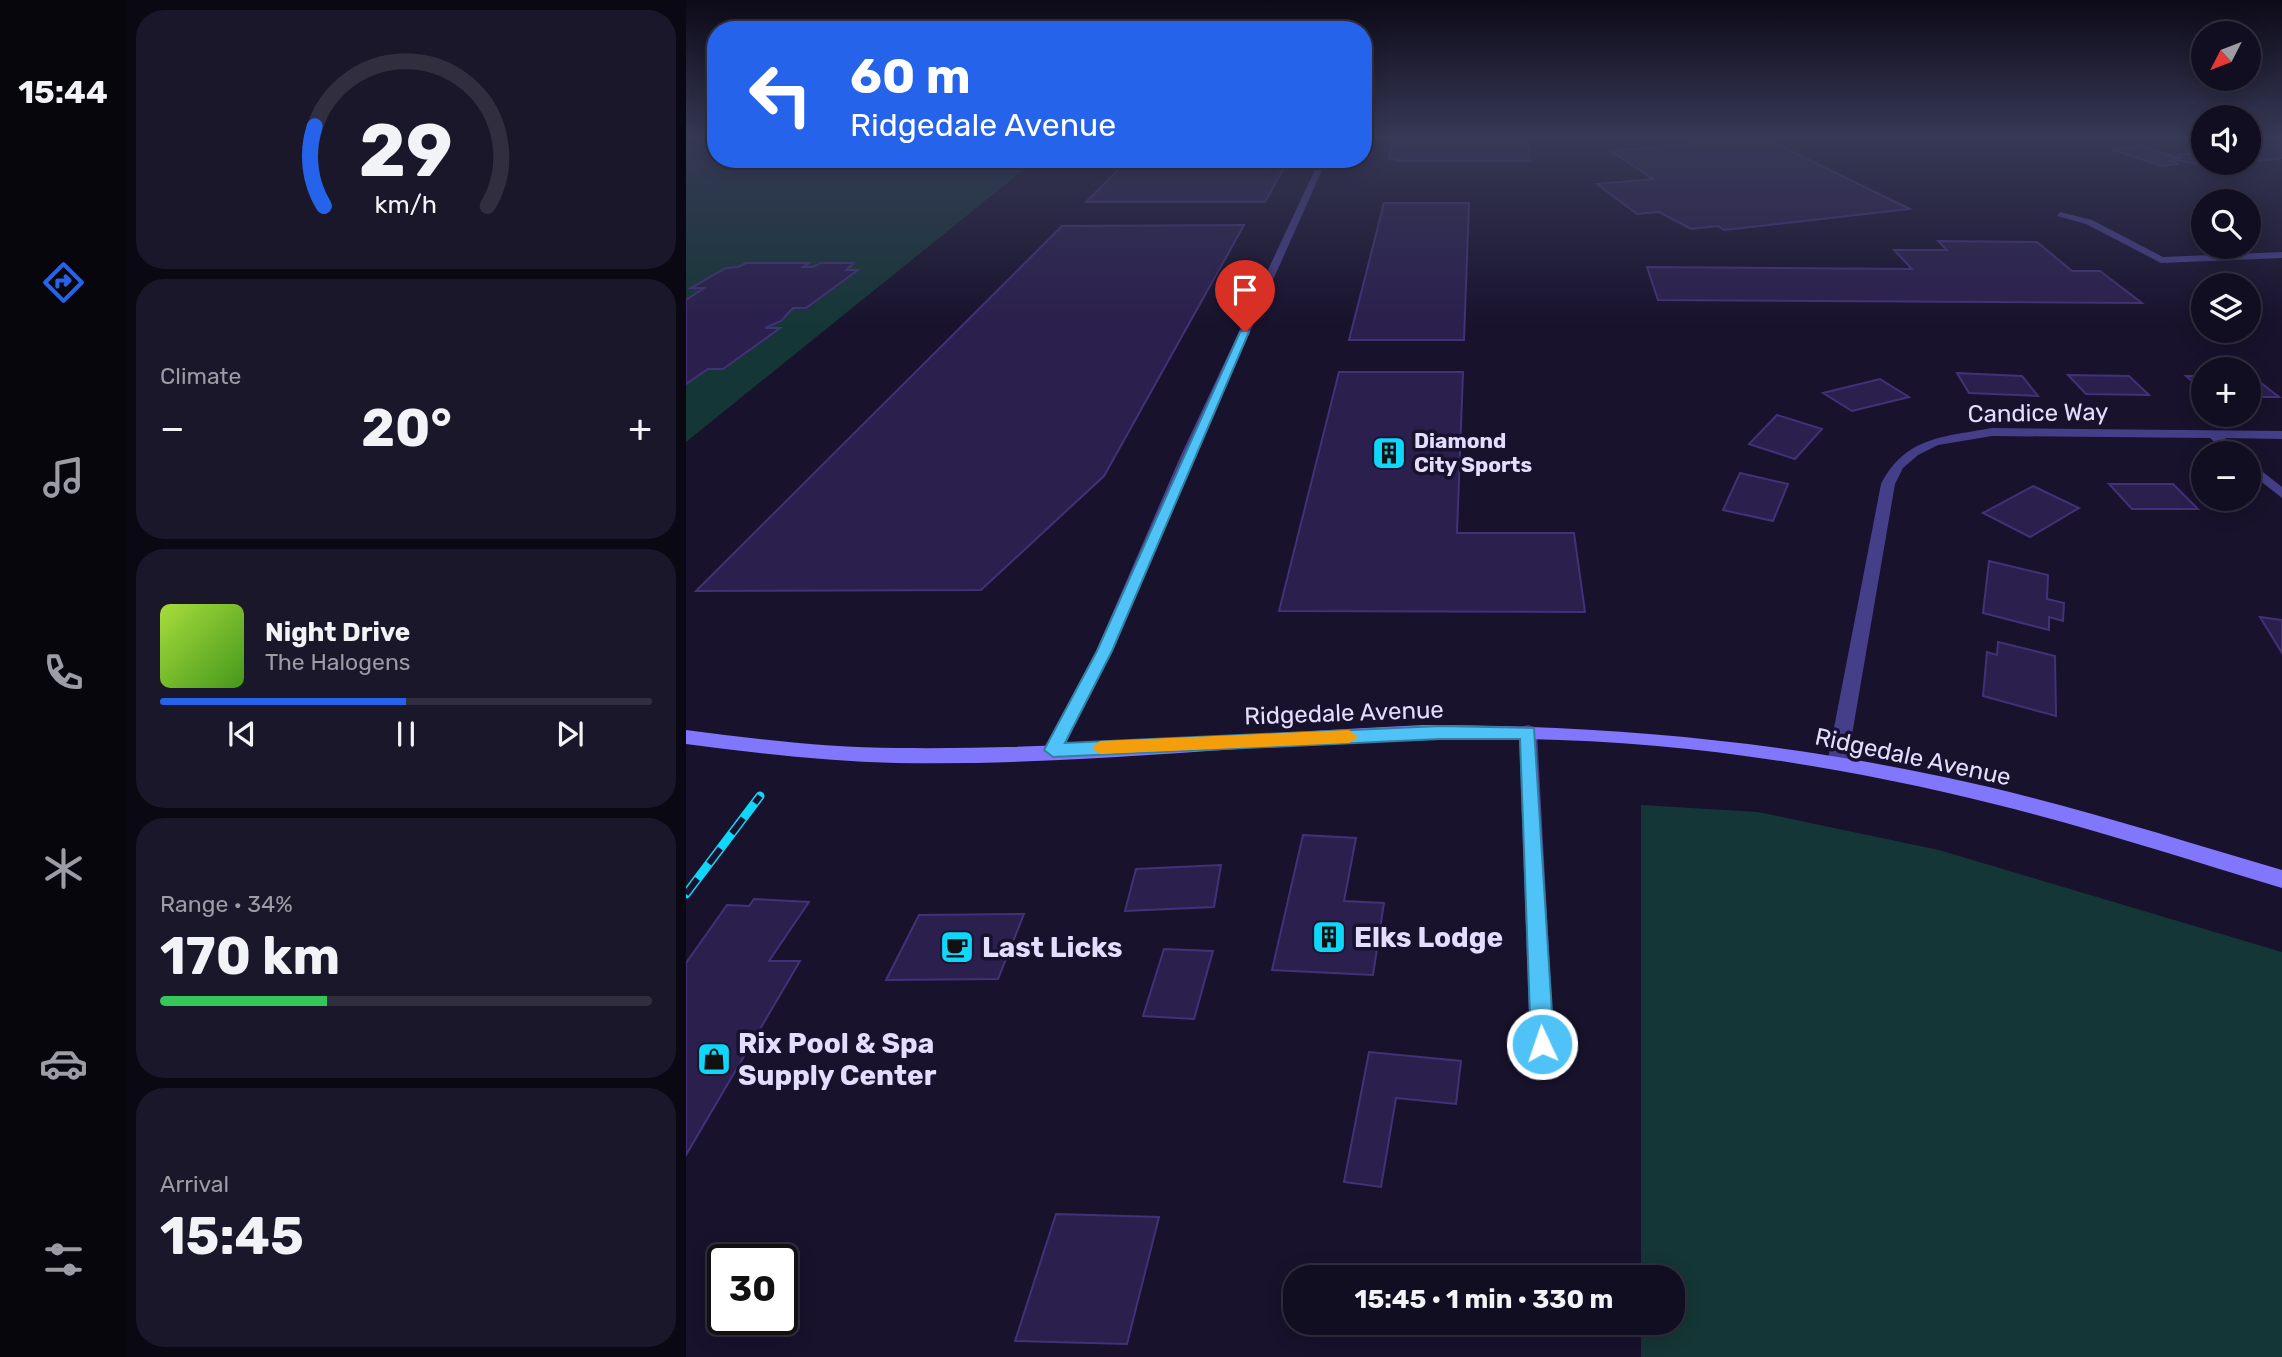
<!DOCTYPE html>
<meta charset="utf-8">
<style>
:root{--surface:#120e21;--page:#1b172a;--text:#f1f3f6;--muted:#9c9ca5;--line:#312e3f;--accent:#2563eb}
body{margin:0;font-family:Rubik,sans-serif;background:var(--page);color:var(--text);height:100vh;display:flex;flex-direction:column;font-size:26px;white-space:nowrap}
*{box-sizing:border-box;margin:0}
p{font-size:23px;color:var(--muted)}
.icon{flex:none;width:38px;height:38px;fill:none;stroke:currentColor;stroke-width:2;stroke-linecap:round;stroke-linejoin:round}
.map{position:relative;flex:1;overflow:hidden}
.drawer{display:flex;flex-direction:column;gap:10px;padding:10px;background:#0a0812;width:560px}
.drawer>*{flex:none}
.banner{position:absolute;left:21px;top:21px;width:665px;height:147px;border-radius:28px;box-shadow:0 4px 18px #0003,0 0 0 2px var(--line);background:#2563eb;color:#fff;overflow:hidden}
.needle{width:46px;rotate:228deg}
.tools{position:absolute;left:1505px;top:21px;display:grid;gap:14px}
.tools a{display:grid;place-items:center;width:70px;height:70px;border-radius:50%;background:var(--surface);box-shadow:0 4px 18px #0003,0 0 0 2px var(--line);font-size:35px}
.speed{position:absolute;left:21px;top:1244px;display:flex;gap:14px;font-size:35px;font-weight:700;text-align:center}
.speed>*{display:grid;place-content:center;width:91px;height:91px;border-radius:50%;background:var(--surface);box-shadow:0 4px 18px #0003,0 0 0 2px var(--line);line-height:1}
.speed .limit{border:4px solid #111;border-radius:10px;background:#fff;color:#111}
.pin{position:absolute;display:grid;place-items:center;width:60px;height:60px;color:#fff;margin:-72px -30px;border-radius:50% 50% 50% 0;rotate:-45deg;box-shadow:0 0 7px #0007}
.pin .icon{rotate:45deg}
.me{position:absolute;width:77px;margin:-38px;rotate:357deg;stroke-linejoin:round;filter:drop-shadow(0 0 5px #0008)}
.turn{display:flex;align-items:center;gap:24px;height:147px;padding:0 28px;font-size:32px}
.turn .icon{width:91px;height:91px;stroke-width:2.5}
.turn b{display:block;font-size:49px;line-height:60px}
.big{font-size:52px;font-weight:700;line-height:1.1}
.drawer .tile{flex:1;display:flex;flex-direction:column;justify-content:center;gap:10px;min-width:0;padding:0 24px;border-radius:28px;background:var(--page)}
.drawer .dial{align-items:center;gap:0}
.dial svg{height:182px;overflow:visible;fill:none;stroke:var(--line);stroke-width:7;stroke-linecap:round;text-anchor:middle}
.dial text{fill:var(--text);stroke:none}
.song{display:flex;align-items:center;gap:21px}
.cover{width:84px;height:84px;border-radius:10px;background:linear-gradient(135deg,hsl(80 70% 55%),hsl(100 70% 35%))}
.played{height:7px;border-radius:4px;background:linear-gradient(90deg,var(--accent) 50%,var(--line) 50%)}
.keys{display:flex;justify-content:space-around;direction:ltr}
.heat{display:flex;justify-content:space-between;align-items:center;font-size:38px;direction:ltr}
.charge{height:10px;border-radius:5px;background:linear-gradient(90deg,#34c759 34%,var(--line) 0)}
.trip{position:absolute;left:597px;top:1265px;width:402px;height:70px;border-radius:28px;background:var(--surface);box-shadow:0 4px 18px #0003,0 0 0 2px var(--line);font-weight:700;line-height:70px;text-align:center}
main{display:flex;flex:1;min-height:0}
.tabs{display:flex;flex-direction:column;width:126px;justify-content:space-around;align-items:center;background:#07060d;color:var(--muted)}
.tabs .icon{width:49px;height:49px}
.tabs .selected{color:var(--accent)}
.tabs b{font-size:32px;color:var(--text)}
.map>svg:first-child{display:block}
.green{fill:#153636}
.building{fill:#2a1f4d;stroke:#433178;stroke-width:2}
.lines{fill:none;stroke-linecap:round;stroke-linejoin:round}
.minor{fill:#453f8a;fill-rule:evenodd}
.secondary{fill:#8177fc;fill-rule:evenodd}
.rail-casing{stroke:#0fd7fa;stroke-width:9}
.rail{stroke:#18122c;stroke-width:6;stroke-dasharray:19;stroke-linecap:butt}
.route{fill:#4fc3f7;stroke:#337fa1;stroke-width:2}
.slow{fill:#f59e0b}
.labels{text-anchor:middle;stroke-width:7;stroke-linejoin:round;paint-order:stroke}
.far-poi-label{font-size:21px;font-weight:bold;fill:#e3defe;stroke:#18122c;text-anchor:start}
.street-label{font-size:24px;fill:#e3defe;stroke:#18122c}
.near-poi-label{font-size:28px;font-weight:bold;fill:#e3defe;stroke:#18122c;text-anchor:start}
</style>
<main>
<nav class="tabs">
<b>15:44</b>
<svg class="icon selected" aria-label="directions" viewBox="0 0 24 24"><path d="M12 3l9 9-9 9-9-9zM9 14v-3h6M13 9l2 2-2 2"/></svg>
<svg class="icon" aria-label="music" viewBox="0 0 24 24"><path d="M9 18V5l10-2v13"/><circle cx="6" cy="18" r="3"/><circle cx="16" cy="16" r="3"/></svg>
<svg class="icon" aria-label="phone" viewBox="0 0 24 24"><path d="M5 4h4l2 5-3 2q2 4 5 5l2-3 5 2v4C11 20 4 13 5 4z"/></svg>
<svg class="icon" aria-label="climate" viewBox="0 0 24 24"><path d="M12 3v18M4 7l16 10M4 17L20 7"/></svg>
<svg class="icon" aria-label="car" viewBox="0 0 24 24"><path d="M5 17H2v-5l4-1 3-4h7l3 4 3 1v5h-3M9 17h6M6 11h13"/><circle cx="7" cy="17" r="2"/><circle cx="17" cy="17" r="2"/></svg>
<svg class="icon" aria-label="filters" viewBox="0 0 24 24"><path d="M4 7h16M4 17h16"/><circle cx="9" cy="7" r="2"/><circle cx="15" cy="17" r="2"/></svg>
</nav>
<section class="drawer">
<div class="tile dial"><svg viewBox="0 0 100 80">
<path d="M14 69A42 42 0 1 1 86 69"/>
<path d="M14 69A42 42 0 0 1 10 34" stroke="#2563eb"/>
<text x="50" y="56" font-size="32" font-weight="700">29</text>
<text x="50" y="72" font-size="11">km/h</text>
</svg></div>
<div class="tile"><p>Climate</p>
<div class="heat"><a>−</a><b class="big">20°</b><a>+</a></div>
</div>
<div class="tile">
<div class="song"><i class="cover"></i><div><b>Night Drive</b><p>The Halogens</p></div></div>
<div class="played"></div>
<div class="keys"><svg class="icon" aria-label="previous" viewBox="0 0 24 24"><path d="M18 5L8 12l10 7zM5 5v14"/></svg><svg class="icon" aria-label="pause" viewBox="0 0 24 24"><path d="M8 5v14M16 5v14"/></svg><svg class="icon" aria-label="next" viewBox="0 0 24 24"><path d="M6 5l10 7-10 7zM19 5v14"/></svg></div>
</div>
<div class="tile"><p>Range · 34%</p><b class="big">170 km</b><div class="charge"></div></div>
<div class="tile"><p>Arrival</p><b class="big">15:45</b></div>
</section>
<div class="map">
<svg width="1596" height="1357" viewBox="0 0 1596 1357">
<rect width="100%" height="100%" fill="#18122c"/>
<path class="green" d="M0,136h30v23h321l-351,283z
M955,805l117,7 181,38 343,102v405h-641v-34h32v-45l-32,-1z"/>
<path class="building" d="M709,136h132l3,25h-130l-11,-3z
M1078,138l146,71 -186,21 -6,-4 -27,3 -32,-17 -22,2 -40,-30 56,-5 -42,-28z
M1596,144v14l-33,4v-15z
M1455,146l36,12 7,-1 -8,-2 27,-3v11h37l-31,3 -33,-6 -7,1 10,3 -18,2 -50,-17z
M443,159h160l-24,43h-179z
M698,203h85l-5,137h-115z
M558,225l-140,251 -123,114 -285,1 366,-365z
M1252,241l99,1 35,29h28l42,32 -484,-3 -11,-33 265,2 -18,-19h53z
M60,263h63l-6,4h10l8,-4h33l-8,7h12l-52,38h-13l-12,13 -16,7h15l-57,41h-15l-22,15v-84l18,-12h-13l35,-20 12,-1z
M653,372h124l-6,161h117l11,79 -306,-1z
M1271,373l65,3 16,20 -69,-3z
M1382,375l61,1 20,19 -63,-1z
M1500,376h17v14z
M1563,376h3l27,21h-30z
M1194,379l29,18 -57,14 -29,-18z
M1091,415l45,14 -27,30 -46,-15z
M1054,473l48,11 -15,37 -50,-11z
M1423,484h64l25,25h-66z
M1347,486l46,22 -49,29 -47,-24z
M1303,561l59,14 -1,24 17,4 -1,18 -14,-4v13l-66,-17z
M1574,617l22,3v33z
M1312,642l57,14 1,60 -73,-20 4,-44 10,3z
M617,835l53,3 -12,63 40,2 -11,72 -101,-5z
M535,865l-7,42 -89,4 11,-42z
M68,899l55,3 -40,59h31l-114,194v-192l41,-58 22,1z
M338,914l-26,65 -112,1 33,-65z
M478,949l49,2 -19,68 -51,-3z
M683,1052l92,9 -5,43 -60,-6 -15,89 -37,-5z
M370,1214l103,3 -32,127 -112,-3z"/>
<g class="lines">
<path class="minor" d="M634,159h7l-132,296 -83,196 -52,104h-14l-2,-5 52,-99 85,-196z
M1374,212l32,8 71,37 119,-5v6l-121,5 -75,-39 -29,-8z
M1306,428l290,3v8l-57,-1 16,15h-13l-18,-15 -218,-2 -54,9 -20,10 -15,13 -8,16 -48,280 -3,5h-14l-3,-5 54,-280c25,-48 63,-47 111,-56z
M1563,461l33,26v11l-33,-26z
M842,725l7,2 2,5 17,312 -3,9 -9,3 -9,-3 -3,-9 -11,-312 2,-5z"/>
<path class="secondary" d="M737,725c176,0 349,15 521,52 115,24 226,60 338,93v18c-96,-29 -191,-60 -288,-84 -152,-38 -309,-62 -466,-65 -211,-5 -421,28 -632,24 -71,-2 -140,-10 -210,-19v-14c70,9 141,18 212,18 175,2 350,-15 525,-23z"/>
<g class="rail-casing">
<path id="rail" d="M0,894l74,-98"/>
</g>
<use href="#rail" class="rail"/>
</g>
<linearGradient id="sky" x2="0" y2="1"><stop stop-color="#0d0a18"/><stop offset="0.42" stop-color="#373956"/><stop offset="1" stop-color="#373956" stop-opacity="0"/></linearGradient>
<rect width="1596" height="326" fill="url(#sky)"/>
<path class="route" d="M559,330l4,2 -137,319 -47,92 375,-17 94,2 20,316 -4,8 -8,3 -8,-3 -3,-8 -11,-305h-80l-387,18 -9,-7 53,-99 143,-319z"/>
<path class="slow" d="M663,730l9,7 -9,6 -249,11 -8,-6 8,-7z"/>
<defs>
<g id="building-square" transform="scale(1.75)"><rect x="-9" y="-9" width="18" height="18" rx="4" fill="#0fd7fa" stroke="#18122c"/><path d="M-4-6H4V6H1V3H-1V6H-4ZM-2.5-4.3h1.7v1.8h-1.7ZM.8-4.3h1.7v1.8H.8ZM-2.5-1h1.7V.8h-1.7ZM.8-1h1.7V.8H.8Z" fill="#111"/></g>
<g id="cafe-square" transform="scale(1.75)"><rect x="-9" y="-9" width="18" height="18" rx="4" fill="#0fd7fa" stroke="#18122c"/><path d="M-5.5-4.5H6V0H3Q3 3.5 0 3.5H-2.5Q-5.5 3.5-5.5 0ZM3-3.2v2h1.7v-2ZM-6 4.5H4V6H-6Z" fill="#111"/></g>
<g id="shop-square" transform="scale(1.75)"><rect x="-9" y="-9" width="18" height="18" rx="4" fill="#0fd7fa" stroke="#18122c"/><path d="M-5-2.5h2.3a2.7 3.5 0 0 1 5.4 0H5L5.5 6h-11ZM-1.5-2.5h3a1.5 2.3 0 0 0-3 0Z" fill="#111"/></g>
</defs>
<g fill-rule="evenodd">
<use href="#building-square" x="703" y="453"/>
<use href="#building-square" x="643" y="937"/>
<use href="#cafe-square" x="271" y="947"/>
<use href="#shop-square" x="28" y="1059"/>
</g>
<g class="labels">
<g class="far-poi-label">
<text x="728" y="448">Diamond<tspan x="728" dy="24">City Sports</tspan></text>
</g>
<g class="street-label">
<text transform="translate(1352 413) rotate(-1)" y="8">Candice Way</text>
<text transform="translate(658 713) rotate(-2)" y="8">Ridgedale Avenue</text>
<text transform="translate(1227 757) rotate(12)" y="8">Ridgedale Avenue</text>
</g>
<g class="near-poi-label">
<text x="668" y="947">Elks Lodge</text>
<text x="296" y="957">Last Licks</text>
<text x="52" y="1053">Rix Pool &amp; Spa<tspan x="52" dy="32">Supply Center</tspan></text>
</g>
</g>
</svg>
<div class="tools">
<a><svg class="needle" viewBox="-14 -14 28 28"><path d="M0-13l5 13h-10z" fill="#e53935"/><path d="M0 13l5-13h-10z" fill="#9c9ca5"/></svg></a>
<a><svg class="icon" aria-label="sound" viewBox="0 0 24 24"><path d="M4 9h4l5-4v14l-5-4H4zM17 9q2 3 0 6"/></svg></a>
<a><svg class="icon" aria-label="search" viewBox="0 0 24 24"><circle cx="10" cy="10" r="6"/><path d="M15 15l6 6"/></svg></a>
<a><svg class="icon" aria-label="layers" viewBox="0 0 24 24"><path d="M12 4l9 5-9 5-9-5zM3 14l9 5 9-5"/></svg></a>
<a>+</a>
<a>−</a>
</div>
<div class="speed"><div class="limit">30</div></div>
<div class="pin" style="left:559px;top:332px;background:#d93025"><svg class="icon" aria-label="arrive" viewBox="0 0 24 24"><path d="M6 21V4h12l-3 4 3 4H6"/></svg></div>
<svg class="me" style="left:856px;top:1044px" viewBox="-20 -20 40 40"><circle r="17" fill="#4fc3f7" stroke="#fff" stroke-width="3"/><path d="M0-11L8 9 0 5-8 9z" fill="#fff"/></svg>
<div class="trip">15:45 · 1 min · 330 m</div>
<div class="banner">
<div class="turn"><svg class="icon" aria-label="left" viewBox="0 0 24 24"><path d="M17 20v-9H6M10 6l-5 5 5 5"/></svg><div><b>60 m</b>Ridgedale Avenue</div></div>
</div>
</div>
</main>
